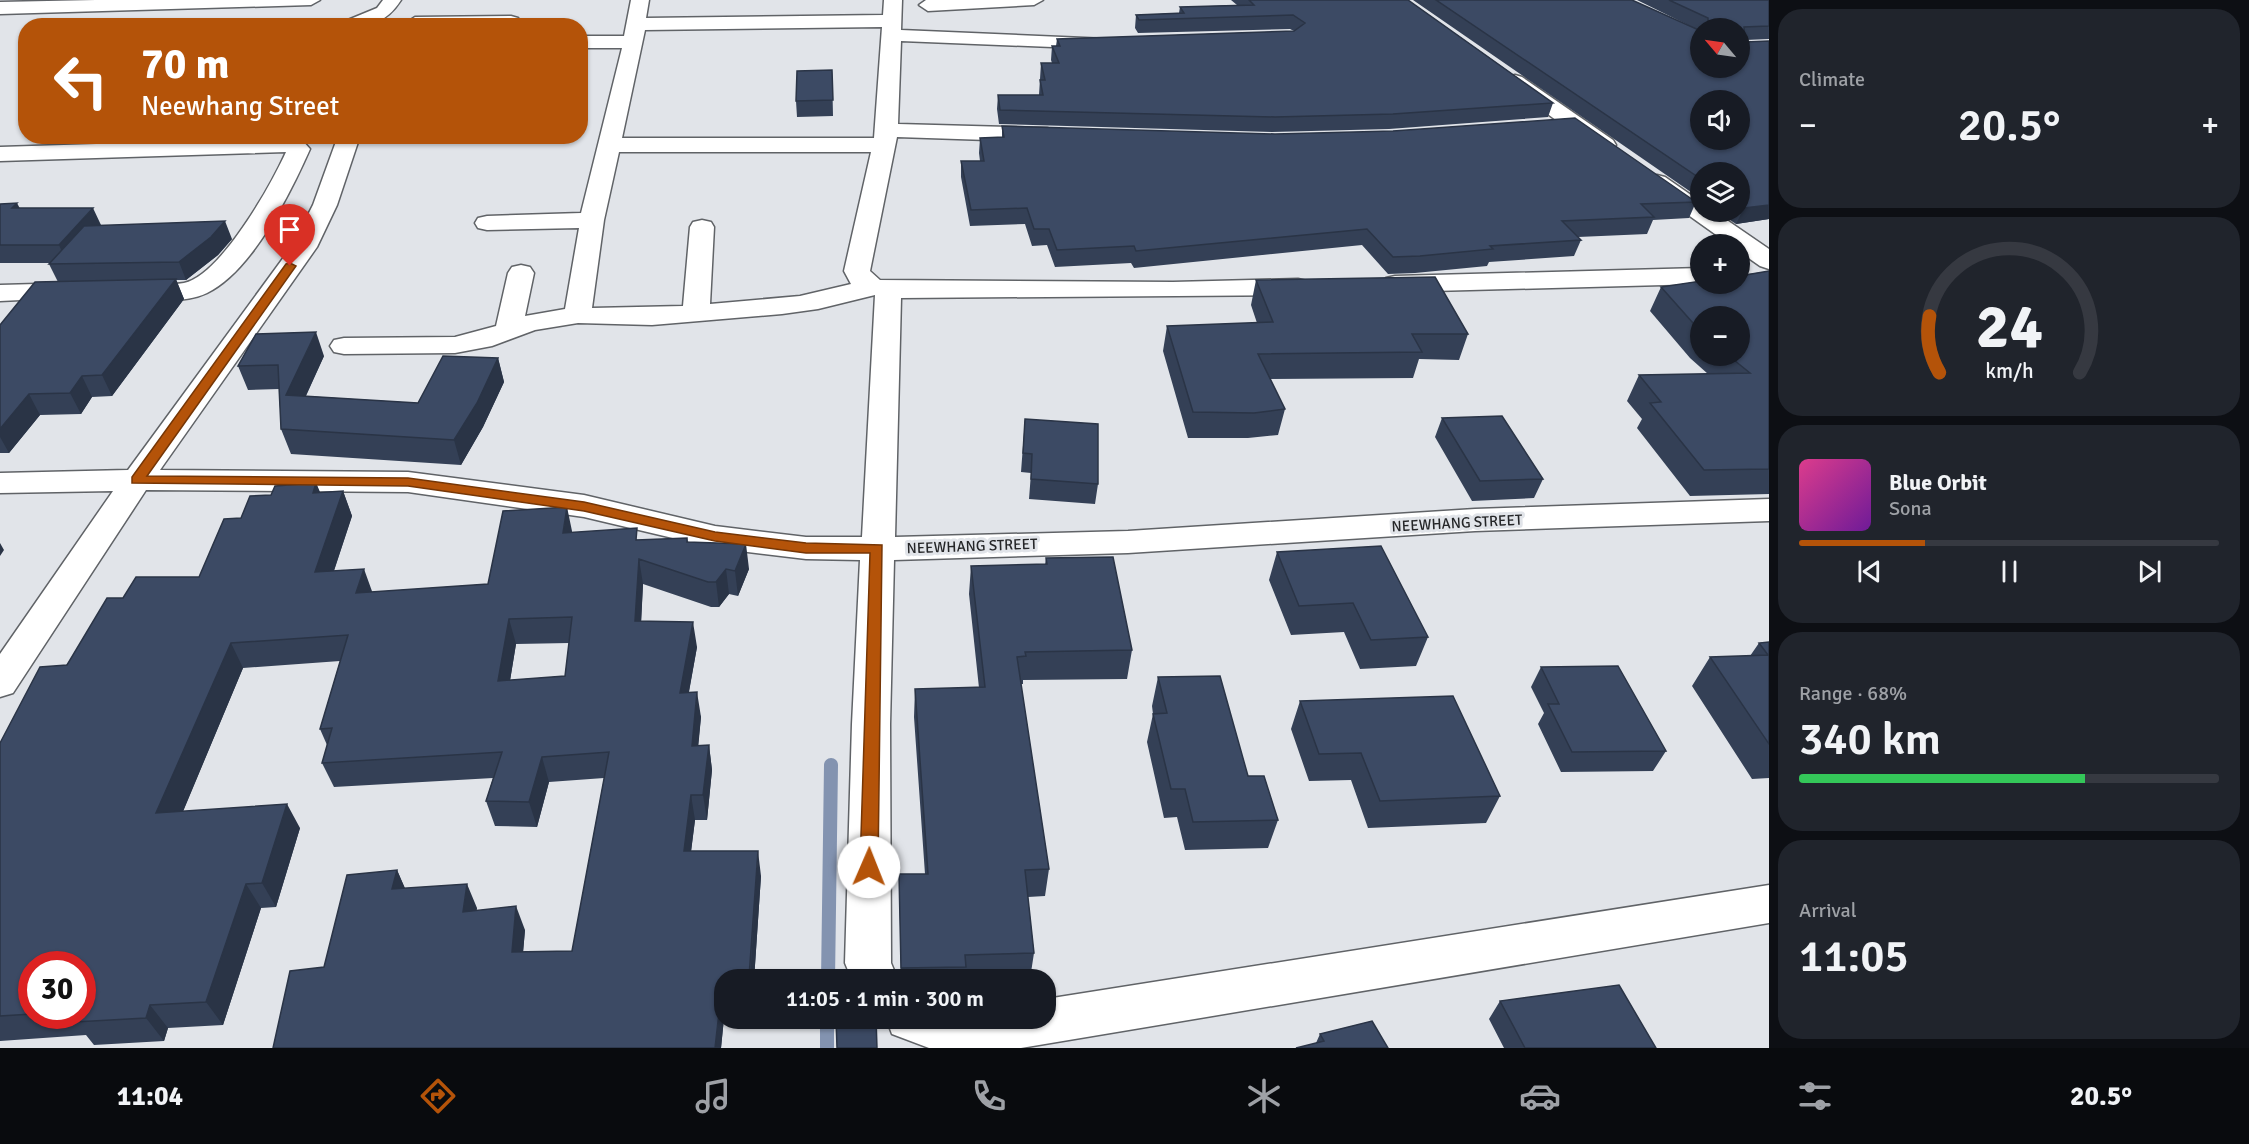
<!DOCTYPE html>
<meta charset="utf-8">
<style>
:root{--surface:#171b24;--page:#20242c;--text:#f1f3f6;--muted:#9ea1a6;--line:#363941;--accent:#b45309}
body{margin:0;font-family:Signika,sans-serif;background:var(--page);color:var(--text);height:100vh;display:flex;flex-direction:column;font-size:22px;white-space:nowrap}
*{box-sizing:border-box;margin:0}
p{font-size:20px;color:var(--muted)}
.icon{flex:none;width:33px;height:33px;fill:none;stroke:currentColor;stroke-width:2;stroke-linecap:round;stroke-linejoin:round}
.map{position:relative;flex:1;overflow:hidden}
.drawer{display:flex;flex-direction:column;gap:9px;padding:9px;background:#0d0f14;width:480px}
.drawer>*{flex:none}
.guide{position:absolute;left:18px;top:18px;width:570px;height:126px;border-radius:24px;box-shadow:0 2px 4px #0004;background:#b45309;color:#fff;overflow:hidden}
.needle{width:39px;rotate:299deg}
.tools{position:absolute;left:1690px;top:18px;display:grid;gap:12px}
.tools a{display:grid;place-items:center;width:60px;height:60px;border-radius:50%;background:var(--surface);box-shadow:0 2px 4px #0004;font-size:30px}
.speed{position:absolute;left:18px;top:951px;display:flex;gap:12px;font-size:30px;font-weight:700;text-align:center}
.speed>*{display:grid;place-content:center;width:78px;height:78px;border-radius:50%;background:var(--surface);box-shadow:0 2px 4px #0004;line-height:1}
.speed .limit{border:9px solid #d22;background:#fff;color:#111}
.pin{position:absolute;display:grid;place-items:center;width:51px;height:51px;color:#fff;margin:-62px -26px;border-radius:50% 50% 50% 0;rotate:-45deg;box-shadow:0 0 6px #0007}
.pin .icon{rotate:45deg}
.me{position:absolute;width:66px;margin:-33px;rotate:1deg;stroke-linejoin:round;filter:drop-shadow(0 0 4px #0008)}
.turn{display:flex;align-items:center;gap:21px;height:126px;padding:0 24px;font-size:27px}
.turn .icon{width:78px;height:78px;stroke-width:2.5}
.turn b{display:block;font-size:42px;line-height:51px}
.big{font-size:45px;font-weight:600;line-height:1.1}
.drawer .tile{flex:1;display:flex;flex-direction:column;justify-content:center;gap:9px;min-width:0;padding:0 21px;border-radius:24px;background:var(--page)}
.drawer .dial{align-items:center;gap:0}
.dial svg{height:156px;overflow:visible;fill:none;stroke:var(--line);stroke-width:7;stroke-linecap:round;text-anchor:middle}
.dial text{fill:var(--text);stroke:none}
.song{display:flex;align-items:center;gap:18px}
.cover{width:72px;height:72px;border-radius:9px;background:linear-gradient(135deg,hsl(330 70% 55%),hsl(280 70% 35%))}
.played{height:6px;border-radius:3px;background:linear-gradient(90deg,var(--accent) 30%,var(--line) 30%)}
.keys{display:flex;justify-content:space-around;direction:ltr}
.heat{display:flex;justify-content:space-between;align-items:center;font-size:33px;direction:ltr}
.charge{height:9px;border-radius:4px;background:linear-gradient(90deg,#34c759 68%,var(--line) 0)}
.trip{position:absolute;left:714px;top:969px;width:342px;height:60px;border-radius:24px;background:var(--surface);box-shadow:0 2px 4px #0004;font-weight:600;line-height:60px;text-align:center}
.dock{display:flex;height:96px;justify-content:space-around;align-items:center;background:#090b0e;color:var(--muted)}
.dock .icon{width:42px;height:42px}
.dock .on{color:var(--accent)}
.dock b{font-size:27px;color:var(--text)}
main{display:flex;flex:1;min-height:0}
.map>svg:first-child{display:block}
.lines{fill:none;stroke-linecap:round;stroke-linejoin:round}
.stream{stroke:#8393b0;stroke-width:14}
.minor-casing{stroke:#606367;stroke-width:3}
.minor{fill:#fff;fill-rule:evenodd}
.wall{fill:#344056;fill-rule:evenodd}
.shaded-wall{fill:#2a3446}
.building{fill:#3c4a64;stroke:#2a3446;stroke-width:1.5;fill-rule:evenodd}
.route{fill:#b45309;stroke:#753606;stroke-width:1.5}
.labels{text-anchor:middle;stroke-width:6;stroke-linejoin:round;paint-order:stroke}
.street-label{font-size:15px;fill:#252628;stroke:#e1e4e9}
</style>
<main>
<div class="map">
<svg width="1769" height="1048" viewBox="0 0 1769 1048">
<rect width="100%" height="100%" fill="#e1e4e9"/>
<g class="lines">
<path class="stream" d="M828,980l3,-215
M827,1018v30"/>
<g class="minor-casing">
<path id="minor" d="M96,0h224l-9,5 -311,9v-12z
M383,0h18c-16,25 -32,26 -60,26l2,-4 34,-14z
M631,0h18l-3,18 237,-3 1,-15h18l-1,30 207,9 3,4 -3,4 -7,2 -200,-8 -3,83 149,4 8,2 3,5 -3,5 -8,2 -150,-5 -27,134 10,9 293,2 125,-3 9,2 4,6 -4,6 -9,2 -397,3 -6,239 233,-6 347,-22 294,-10v22l-294,10 -347,22 -234,7 -4,164 1,239 7,17h-46l-7,-17 7,-239 8,-164 -54,-1 -91,-11 -131,-31 -176,-25 -262,-2 -133,203 -13,4v-43l113,-163 -113,2v-20l128,-3 164,-224 21,-41 25,-69h22l-23,69 -20,42 -157,223 248,2 176,23 131,31 91,11h56l13,-242 -57,14 -36,5 -130,11 -74,-2 -43,7 -43,16 -37,7 -111,1 -10,-2 -4,-6 4,-6 10,-2 111,-1 41,-11 12,-53 4,-6 9,-2 9,2 4,6 -9,43 40,-7 14,-81 -92,2 -9,-2 -3,-5 3,-5 9,-2 94,-3 41,-165h-42v-12h44zM882,27l-8,111h-252l23,-108zM619,152h252l-27,119 7,13 -51,12 -90,8 4,-77 -3,-5 -9,-2 -9,2 -3,5 -7,79 -91,2 12,-88z
M926,0h117l-9,5 -106,6 -9,-6z
M511,16l7,2 2,4 -2,4h-111l-1,-3 9,-6z
M1515,75l7,2 91,63 3,5 -3,5h-16l-89,-65 -3,-4 3,-4z
M285,138l17,2 8,9c-20,45 -58,122 -103,144 -23,11 -59,8 -82,3l-4,-6 4,-6c19,-4 39,3 59,-1 37,-8 87,-98 102,-131l-286,9v-14z
M1657,175l8,2 36,25v10h14l54,37v20l-9,-3 -20,-14v-8h-11l-80,-57 -4,-5 4,-5z
M1701,268v16l-306,8 -9,-2 -4,-6 4,-6 9,-2z
M74,283l9,2 4,6 -4,6 -83,4v-16z
M1769,885v38l-748,125h-92l-37,-14 -6,-16h160v-19z"/>
</g>
<use href="#minor" class="minor"/>
</g>
<path class="wall" d="M1231,0h177l145,103 -5,14 -159,12 -117,3 -273,-8 -2,-15 1,-14h41l2,-32h11l-1,-3 1,-14h4l1,-7 237,-8 -4,-2 -152,4 -3,-5 1,-13 43,-2 1,-6 57,-2z
M1413,0h219l64,29 -59,-29h132v39l-24,1v2l24,-1v178l-33,5 -18,-12h22v-40h-39v27zM1701,28h39l-39,40z
M832,70l1,46 -36,1 -1,-16z
M1002,126l694,76 -7,16 -36,2 -6,14 -69,3 3,3 -7,16 -85,6 -2,4 -72,7 -27,1 -26,-29 -228,23 -3,-5 -76,4 -8,-22 -15,1 -7,-22 -55,2 -9,-49v-16h19l-1,-8 1,-15 22,-1z
M86,136h142l-1,2 -139,3z
M0,204l101,21 131,14 -14,16 -32,25h-10l8,19 -72,97 -20,1 -11,17 -41,1 -31,38h-9v-128l58,-43 -9,-18 1,-1h-50z
M1769,271v223l-79,2 -53,-68 5,-9 -15,-18 12,-26 69,-1 -18,-16 -40,-47 11,-24zM1701,316l39,40h-39z
M1256,280l212,54 -9,26 -40,-1 -6,19 -143,1 15,30 -7,26 -30,3h-60l-25,-87 4,-25 90,-3 -6,-18z
M324,356l-18,40 112,7 80,-45 6,24 -21,45 -22,38 -170,-11 -10,-25 -2,-40 -31,1 -10,-24z
M1442,418l101,61 -9,19 -62,3 -37,-64z
M1025,419l73,65 -3,20 -66,-5 2,-26 -10,-1z
M316,483l4,9 23,-1 9,25 -18,55 38,21 116,-8 84,-53v1l67,8 48,-2 1,4 61,27 -11,27 -9,-2 -10,13h-8l-68,-23 -2,37 56,26 -8,45 12,25 -3,28h11l3,25 -5,50h-12l-4,31 70,25 -7,104h-30v38l-3,30h-448l51,-81 73,-97 8,19 72,19 -1,3 49,19 -2,22 49,-1 32,-173 -55,4 -12,45 -42,-1 -9,-25 7,-23 -159,9 -12,-24 5,-18 -7,-16 20,-68 -97,7 -60,143 117,17 -24,79 -15,1 -38,117 -55,3 -4,13 -70,4 -8,-10 -86,6v-298l123,-145 76,-21 42,-59 30,-23zM569,643l-4,33 -55,4 6,-36zM32,964l50,52h-50z
M1277,552l151,85 -12,29 -56,3 -16,-37 -53,3 -22,-55z
M1046,558l86,92 -5,29 -104,1v4h-2l28,185 -4,27 -17,1 6,56 -4,26 -129,1 -2,-106h26l-11,-157 1,-28 64,-1 -10,-94 2,-28 74,-1z
M1769,642v136l-17,1 -60,-93 18,-29 40,-1 9,-13z
M1541,667l125,84 -13,20 -92,1 -23,-48 6,-11 -13,-26z
M1158,677l90,99 30,44 -10,28 -83,2 -8,-33 -13,1 -17,-76 6,-28 -1,-8z
M1300,701l200,95 -14,27 -118,5 -17,-48 -42,1 -18,-52z
M1500,1001l156,47h-152l-15,-29z
M1320,1034l68,14 -72,-5z"/>
<path class="shaded-wall" d="M17,203l9,17 -14,-12z
M1769,205v14l-33,5 8,-16z
M93,208l8,17 -34,38 -8,-18z
M225,221l7,18 -14,16 -32,25 -7,-18z
M176,279l8,20 -72,97 -10,-21z
M316,332l8,24 -29,63 -9,-24z
M498,358l6,24 -21,45 -22,38 -7,-25z
M82,376l10,21 -11,17 -11,-21z
M29,394l11,21 -31,38 -9,-16v-8z
M316,483l10,25 -13,-15z
M343,491l9,25 -27,81 -10,-25z
M567,507l5,24 -3,27 -6,-25z
M0,543l4,7 -4,6z
M746,544l3,25 -11,27 -3,-25z
M639,559l4,25 -3,62 -5,-25z
M364,569l9,25 -17,-1z
M726,569l3,25 -10,13 -3,-25z
M509,619l7,25 -10,62 -8,-25z
M693,622l4,25 -13,71 -4,-25z
M231,643l12,25 -71,170 -16,-25z
M697,692l4,25 -5,54 -4,-25z
M709,745l3,25 -5,50 -4,-25z
M542,757l7,25 -12,45 -8,-25z
M691,795l4,25 -7,56 -4,-25z
M287,804l13,24 -24,79 -14,-24z
M758,851l3,25 -7,104h-4z
M397,870l11,25 -16,-6z
M246,884l15,24 -38,117 -17,-23z
M467,884l10,24 -5,28 -9,-24z
M516,906l9,24 -4,46 -9,-24z
M723,977l1,12v29l-3,30h-6z
M150,1005l18,23 -4,13 -18,-23z"/>
<path class="building" d="M1249,0h159l145,103 -160,11 -118,3 -275,-7 -2,-15h45l-3,-15h5l-4,-17h18l-7,-17h8l-3,-7 237,-8 11,-8 -12,-8 -154,5 -3,-5 48,-2 -4,-6 74,-2z
M1436,0h196l69,31v37h39v-40h-32v-10l-39,-18h100v26l-25,1 1,15 24,-1v164l-25,3 -4,-2v-34h-39v7zM1701,100h39v40h-39z
M832,70l1,30 -37,1 1,-30z
M1575,118l121,84 -55,2 13,13 -92,4 19,19 -91,6 3,3 -73,7 -27,1 -26,-28 -231,22 -2,-5 -77,4 -8,-21h-15l-7,-21 -56,2 -10,-49h23l-4,-23 24,-1 -2,-11 273,8 118,-3z
M17,203l-5,5h81l-34,37h-59v-41z
M225,221l-14,16 -32,25 -130,2 35,-38z
M1769,271v198l-65,1 -54,-67 11,-1 -22,-27 111,-2 -21,-17h11v-40h-39v16l-40,-45 40,-6v3h39v-8z
M1435,277l33,57h-56l10,18 -164,2 27,55 -31,4 -61,-1 -26,-86 106,-4 -17,-42z
M176,279l-74,96 -20,1 -12,17 -41,1 -29,35v-104l35,-43z
M316,332l-30,63 132,8 25,-47 55,2 -21,45 -23,37 -173,-11 -3,-64 -40,1 18,-32z
M1502,416l41,63 -63,2 -38,-63z
M1025,419l73,5v60l-67,-5 1,-25 -9,-1z
M316,483l-3,10 30,-2 -28,81 49,-3 -8,24 132,-9 15,-73 64,-4 -4,26 74,-5 -1,12 51,-2v4l59,2 -11,27 -9,-2 -10,13h-8l-69,-23 -4,62 58,1 -13,71 17,-1 -5,54 17,-1 -6,50h-12l-7,56h74l-9,126h-26l-8,71h-442l17,-77 34,-4 23,-92 50,-5 -5,19 75,-5 -4,28 53,-6 -4,46 60,-1 37,-199 -67,5 -13,45 -43,-1 16,-49 -180,11 10,-35 -12,1 28,-94 -117,8 -75,170 131,-9 -25,79 -16,1 -40,118 -56,3 -4,13 -71,4 2,-6h5v-52h-50v50l-32,2v-273l40,-76 27,-2 40,-67h16l13,-21h63l25,-58 17,-1 9,-22 21,-1 4,-9zM572,617l-7,59 -67,5 11,-62z
M1381,546l47,91 -57,3 -18,-37 -54,3 -22,-54z
M1113,557l19,93 -107,2 1,4 -9,1 32,212 -24,1 9,83 -69,2 1,12 -65,1 -2,-94h29l-13,-185 70,-2 -14,-121 76,-2 -1,-6z
M1769,642v102l-59,-87 58,-2 -9,-12z
M1618,666l48,85 -94,1 -24,-48h11l-18,-37z
M1220,676l28,100h16l14,44 -85,2 -8,-33h-14l-18,-75 14,-1 -9,-36z
M1453,696l47,100 -120,5 -19,-48 -42,1 -19,-53z
M1619,985l37,63h-131l-25,-47z
M836,1018h40l1,30h-40z
M1372,1021l16,27h-92l28,-7 -4,-7z"/>
<path class="route" d="M290,263l6,3 -149,210 261,2 176,24 131,30 91,11 76,2 -4,322 -3,6 -6,2 -6,-2 -3,-6 10,-314h-64l-91,-12 -131,-30 -176,-25 -276,-3v-6l154,-213z"/>
<g class="labels">
<g class="street-label">
<text transform="translate(1457 523) rotate(-3)" y="5">NEEWHANG STREET</text>
<text transform="translate(972 546) rotate(-2)" y="5">NEEWHANG STREET</text>
</g>
</g>
</svg>
<div class="tools">
<a><svg class="needle" viewBox="-14 -14 28 28"><path d="M0-13l5 13h-10z" fill="#e53935"/><path d="M0 13l5-13h-10z" fill="#9ea1a6"/></svg></a>
<a><svg class="icon" aria-label="sound" viewBox="0 0 24 24"><path d="M4 9h4l5-4v14l-5-4H4zM17 9q2 3 0 6"/></svg></a>
<a><svg class="icon" aria-label="layers" viewBox="0 0 24 24"><path d="M12 4l9 5-9 5-9-5zM3 14l9 5 9-5"/></svg></a>
<a>+</a>
<a>−</a>
</div>
<div class="speed"><div class="limit">30</div></div>
<div class="pin" style="left:290px;top:266px;background:#d93025"><svg class="icon" aria-label="arrive" viewBox="0 0 24 24"><path d="M6 21V4h12l-3 4 3 4H6"/></svg></div>
<svg class="me" style="left:869px;top:867px" viewBox="-20 -20 40 40"><circle r="19" fill="#fff"/><path d="M0-13L10 11 0 6-10 11z" fill="#b45309"/></svg>
<div class="trip">11:05 · 1 min · 300 m</div>
<div class="guide">
<div class="turn"><svg class="icon" aria-label="left" viewBox="0 0 24 24"><path d="M17 20v-9H6M10 6l-5 5 5 5"/></svg><div><b>70 m</b>Neewhang Street</div></div>
</div>
</div>
<section class="drawer">
<div class="tile"><p>Climate</p>
<div class="heat"><a>−</a><b class="big">20.5°</b><a>+</a></div>
</div>
<div class="tile dial"><svg viewBox="0 0 100 80">
<path d="M14 69A42 42 0 1 1 86 69"/>
<path d="M14 69A42 42 0 0 1 9 40" stroke="#b45309"/>
<text x="50" y="56" font-size="32" font-weight="700">24</text>
<text x="50" y="72" font-size="11">km/h</text>
</svg></div>
<div class="tile">
<div class="song"><i class="cover"></i><div><b>Blue Orbit</b><p>Sona</p></div></div>
<div class="played"></div>
<div class="keys"><svg class="icon" aria-label="previous" viewBox="0 0 24 24"><path d="M18 5L8 12l10 7zM5 5v14"/></svg><svg class="icon" aria-label="pause" viewBox="0 0 24 24"><path d="M8 5v14M16 5v14"/></svg><svg class="icon" aria-label="next" viewBox="0 0 24 24"><path d="M6 5l10 7-10 7zM19 5v14"/></svg></div>
</div>
<div class="tile"><p>Range · 68%</p><b class="big">340 km</b><div class="charge"></div></div>
<div class="tile"><p>Arrival</p><b class="big">11:05</b></div>
</section>
</main>
<nav class="dock">
<b>11:04</b>
<svg class="icon on" aria-label="directions" viewBox="0 0 24 24"><path d="M12 3l9 9-9 9-9-9zM9 14v-3h6M13 9l2 2-2 2"/></svg>
<svg class="icon" aria-label="music" viewBox="0 0 24 24"><path d="M9 18V5l10-2v13"/><circle cx="6" cy="18" r="3"/><circle cx="16" cy="16" r="3"/></svg>
<svg class="icon" aria-label="phone" viewBox="0 0 24 24"><path d="M5 4h4l2 5-3 2q2 4 5 5l2-3 5 2v4C11 20 4 13 5 4z"/></svg>
<svg class="icon" aria-label="climate" viewBox="0 0 24 24"><path d="M12 3v18M4 7l16 10M4 17L20 7"/></svg>
<svg class="icon" aria-label="car" viewBox="0 0 24 24"><path d="M5 17H2v-5l4-1 3-4h7l3 4 3 1v5h-3M9 17h6M6 11h13"/><circle cx="7" cy="17" r="2"/><circle cx="17" cy="17" r="2"/></svg>
<svg class="icon" aria-label="filters" viewBox="0 0 24 24"><path d="M4 7h16M4 17h16"/><circle cx="9" cy="7" r="2"/><circle cx="15" cy="17" r="2"/></svg>
<b>20.5°</b>
</nav>
